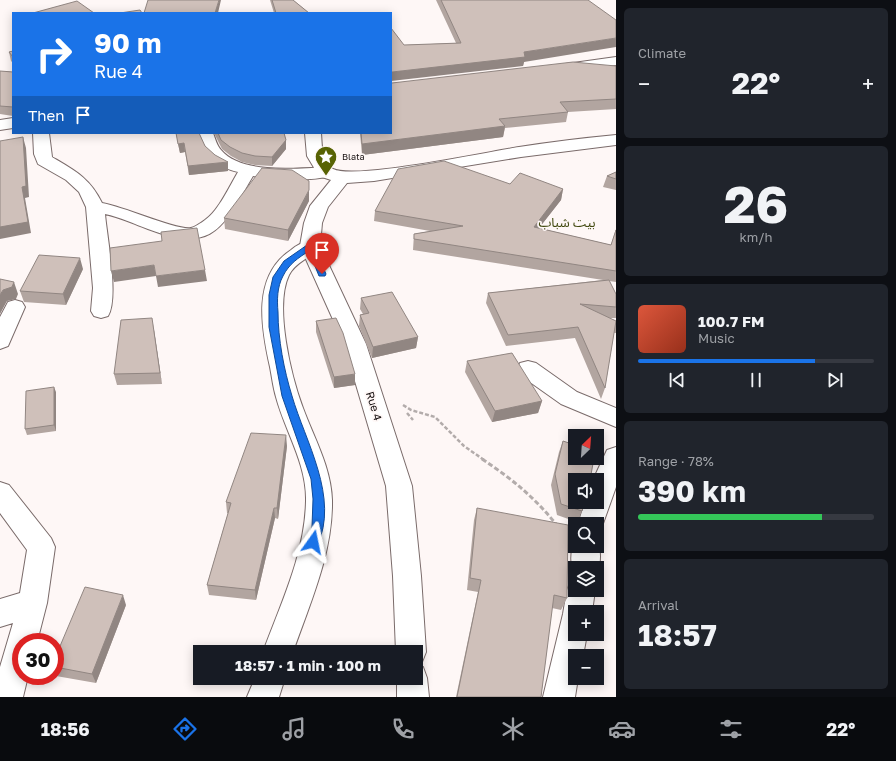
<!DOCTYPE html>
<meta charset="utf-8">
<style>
:root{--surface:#171b24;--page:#20242c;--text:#f1f3f6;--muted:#9ea1a6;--line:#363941;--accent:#1a73e8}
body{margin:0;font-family:"Golos Text","Noto Sans Arabic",sans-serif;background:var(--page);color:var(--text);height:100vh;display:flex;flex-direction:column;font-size:15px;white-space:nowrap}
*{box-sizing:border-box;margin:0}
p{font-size:13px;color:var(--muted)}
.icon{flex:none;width:22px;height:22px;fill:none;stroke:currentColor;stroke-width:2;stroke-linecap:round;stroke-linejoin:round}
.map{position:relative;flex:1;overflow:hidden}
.details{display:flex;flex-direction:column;gap:8px;padding:8px;background:#0d0f14;width:280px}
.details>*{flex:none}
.hud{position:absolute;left:12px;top:12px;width:380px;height:122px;border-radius:0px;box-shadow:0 2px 10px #0003;background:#1a73e8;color:#fff;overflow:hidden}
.needle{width:26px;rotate:25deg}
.tools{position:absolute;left:568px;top:429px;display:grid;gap:8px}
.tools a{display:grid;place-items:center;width:36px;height:36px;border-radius:0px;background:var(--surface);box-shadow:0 2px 10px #0003;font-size:20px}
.speed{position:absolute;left:12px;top:633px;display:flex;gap:8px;font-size:20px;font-weight:700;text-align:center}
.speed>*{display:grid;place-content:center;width:52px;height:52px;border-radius:50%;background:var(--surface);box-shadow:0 2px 10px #0003;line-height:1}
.speed .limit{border:6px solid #d22;background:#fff;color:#111}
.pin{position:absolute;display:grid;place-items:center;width:34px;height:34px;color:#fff;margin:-41px -17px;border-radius:50% 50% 50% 0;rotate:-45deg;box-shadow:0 0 4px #0007}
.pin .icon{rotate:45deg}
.me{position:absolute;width:44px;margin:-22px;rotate:12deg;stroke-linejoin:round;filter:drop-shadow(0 0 3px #0008)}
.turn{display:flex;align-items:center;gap:14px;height:84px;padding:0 16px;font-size:18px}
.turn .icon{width:52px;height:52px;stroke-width:2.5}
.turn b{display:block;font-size:28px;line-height:34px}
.then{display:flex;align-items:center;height:38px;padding:0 16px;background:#0003;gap:8px;font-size:15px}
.big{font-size:30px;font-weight:700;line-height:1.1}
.details .card{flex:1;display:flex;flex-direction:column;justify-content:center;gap:6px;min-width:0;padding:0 14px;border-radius:6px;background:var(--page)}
.details .dial{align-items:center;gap:0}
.dial b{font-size:52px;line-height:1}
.song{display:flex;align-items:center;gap:12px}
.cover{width:48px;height:48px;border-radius:6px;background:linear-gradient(135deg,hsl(10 70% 55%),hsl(10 70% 35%))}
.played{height:4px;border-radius:2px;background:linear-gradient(90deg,var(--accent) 75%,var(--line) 75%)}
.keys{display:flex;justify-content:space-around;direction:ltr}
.heat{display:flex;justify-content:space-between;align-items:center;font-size:22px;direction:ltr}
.charge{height:6px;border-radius:3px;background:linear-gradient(90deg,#34c759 78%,var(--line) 0)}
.trip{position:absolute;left:193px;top:645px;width:230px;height:40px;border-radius:0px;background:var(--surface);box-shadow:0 2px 10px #0003;font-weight:700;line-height:40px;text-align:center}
.dock{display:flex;height:64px;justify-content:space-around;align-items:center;background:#090b0e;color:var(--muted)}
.dock .icon{width:28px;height:28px}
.dock .active{color:var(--accent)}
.dock b{font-size:18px;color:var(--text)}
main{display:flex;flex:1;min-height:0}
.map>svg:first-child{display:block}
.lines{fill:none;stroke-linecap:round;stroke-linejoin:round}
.minor-casing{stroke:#7a6b6a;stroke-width:2}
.tertiary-casing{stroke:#7a6b6a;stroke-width:2}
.path-far1{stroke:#b3acab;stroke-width:2.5;stroke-dasharray:4 2;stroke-linecap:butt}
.path{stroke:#b3acab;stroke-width:3;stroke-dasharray:5 2.5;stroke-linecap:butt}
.minor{fill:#fff;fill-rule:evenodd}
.tertiary{fill:#fff;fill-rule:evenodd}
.wall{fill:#b2a5a0}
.shaded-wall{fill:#918682}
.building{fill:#cfc0ba;stroke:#918682}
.route{fill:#1a73e8;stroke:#114b97}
.labels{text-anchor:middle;stroke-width:3.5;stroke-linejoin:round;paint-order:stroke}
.far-poi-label{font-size:9px;fill:#150f0f;stroke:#fef7f6;text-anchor:start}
.street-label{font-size:11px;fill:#150f0f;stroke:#fef7f6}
.quarter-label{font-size:13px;fill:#3f470c;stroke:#fef7f6}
</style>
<main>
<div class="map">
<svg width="616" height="697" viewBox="0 0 616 697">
<rect width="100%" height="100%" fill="#fef7f6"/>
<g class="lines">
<g class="minor-casing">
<path id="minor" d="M13,118v10l-13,2v-10z
M33,133h16l3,24c22,13 38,21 50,46 20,3 76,28 89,25 4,-1 10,-5 14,-8 14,-10 24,-33 33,-48 -22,-5 -34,-17 -41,-39h16c2,5 4,13 8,17 20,24 75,19 104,17l6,1 3,4 -3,4c-24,6 -53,3 -78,0 -31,52 -39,78 -105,53 -14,-5 -28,-12 -43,-15 2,23 14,84 3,102l-7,2 -7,-2 -3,-5 2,-23 -7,-81 -7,-15 -13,-12 -28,-16 -4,-10z
M310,240l7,2 3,4c-8,12 -24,15 -31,29 -15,31 2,101 14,133 11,30 28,59 29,92 1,53 -22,103 -39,152h-30c18,-49 42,-98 43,-151 1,-37 -21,-70 -30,-104 -3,-10 -4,-20 -6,-30 -9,-40 -18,-91 21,-117 6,-5 12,-8 19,-10z
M15,300l7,2 3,5 -17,39 -8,3v-32l8,-15z
M528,361l8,2 41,29 39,16v19l-55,-23 -41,-29 -3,-6 3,-6z
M616,447v40l-16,45 -3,1v-9h-19l7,-22h12v-22h-4l14,-30z
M0,482l9,3 42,53 4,9 -8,56 -10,39h-16v34h7l-5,21h-23v-30l13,-44 -13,4v-28l20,-6 7,-43 -27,-37z
M575,540v6h22v-6c4,9 4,24 0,32v-4h-22v9c-5,-11 -5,-26 0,-37z
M575,579v11h20l-3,22h-17v22h12l-4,22h-8v22h3l-3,19h-32l20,-83 4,-24 4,-9z
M255,678h30l-6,19h-32z"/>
</g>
<g class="tertiary-casing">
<path id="tertiary" d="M616,57v8l-50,7 -5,-1 -2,-3 2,-3 5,-1z
M305,133h16c1,11 0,30 12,36 22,11 154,-17 186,-22 32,-5 65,-9 97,-12v10l-95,12 -147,24 -27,2 -19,24 -6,16 -2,23 46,98 46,142 9,90 5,76 -4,10 -6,2 7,3 4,11 2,19h-32v-19h19v-26h-20l-3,-76 -7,-90 -42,-142 -44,-98 4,-23 6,-17 21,-26 -12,-4 -12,-20z"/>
</g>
<path class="path-far1" d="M403,405l8,5 24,7 29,29 20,14
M407,413l6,7"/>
<path class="path" d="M482,459c30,20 51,37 74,65"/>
<use href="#minor" class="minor"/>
<use href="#tertiary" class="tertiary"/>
</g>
<path class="wall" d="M270,0h23l16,13h-35z
M436,0h152l-64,62 -1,4 -119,-21 52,-2z
M13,51v12l-2,-2 -2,-9z
M616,66v43l-48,3 -2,10 -61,6 -2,9 -141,18 -2,-22h31l1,-50z
M0,71l13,1v44l-13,-2z
M176,133h23l6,13 23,25 -39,4 -4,-23 -5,1z
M214,133h70l2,16 -14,17 -17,-1 -13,-3 -11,-6 -9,-7z
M616,172v18l-13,-3 4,-11z
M510,184l53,5 -2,11 -22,28 72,17 5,-16v53l-7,-1 7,13v24h-6l6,3v12h-2l-9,55 -4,11 -26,-61 -69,8 -20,-43 2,-10 115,-13 -190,-30 1,-16 16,-3 -56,-10 1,-10z
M309,201l-21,40 -63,-12 -1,-11z
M83,269l-17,36 -42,-3 -4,-11z
M361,298l57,39 -2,11 -44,10 -13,-32 1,-11 3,-1 -3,-5z
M316,321l39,64 -21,3 -18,-56z
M154,330l8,54 -45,1 -3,-11z
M467,361l75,40 -4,12 -46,9 -27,-50z
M56,392v39l-29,4 -2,-6z
M563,441l19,70 -5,11 -20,-7 -6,-30 8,-33z
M287,446l-9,73 -3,-1 -19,82 -47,-5 -2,-10 21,-72h-1l-1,-11z
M477,508l90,90 -6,12 -9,-2 -11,89h-85l22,-105 -11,-2 7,-70z
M126,605l-30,78 -40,-7 -1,-3v-15z"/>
<path class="shaded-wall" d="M219,0h2l-3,13h-3z
M616,38v9l-92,15 -1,4 -132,15 1,-9z
M505,126l-2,11 -141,18v-11z
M23,137l3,11 3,49 -4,1 6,35 -31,6v-12z
M286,140v9l-14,17v-9z
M184,143l1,9 -5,1 -2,-9z
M228,162v9l-39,4 -1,-9z
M563,189l-2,11 -29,37 2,-10z
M309,190v11l-21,40v-11z
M80,258l3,11 -17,36 -3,-11z
M154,265l2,11 -42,6 -3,-11z
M205,270l2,11 -49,6 -2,-11z
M14,282l4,12 -2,5 -9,2 -7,13v-19l3,-5z
M152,318l2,12 8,54 -2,-11z
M418,337l-2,11 -44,10 1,-11z
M355,374v11l-21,3v-11z
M54,387l2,5v39l-2,-6z
M542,401l-4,12 -46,9 3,-11z
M286,435l1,11 -9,73 -1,-11z
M274,508l1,10 -19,82 -1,-10z
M123,595l3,10 -30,78 -4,-9z"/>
<path class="building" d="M148,0h71l-4,13h-71z
M272,0h21l16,13h-33z
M441,0h147l28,20v18l-92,14 1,5 -133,15 -1,4v-48l13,17 57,-2z
M77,1l17,12h-61z
M140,10l2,3h-22z
M13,51v6l-4,-5z
M573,62l43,4v33l-56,3 8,10 -69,7 6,7 -143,18 -1,-11h30v-51l1,1z
M0,71l13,1v35l-13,-1z
M176,133h23l6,13 10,9 13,7 -40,4 -4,-23 -6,1z
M218,133h66l2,7 -14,17 -17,-1 -13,-3 -12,-6 -9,-7z
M23,137l3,49 -4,1 6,35 -28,5v-86z
M444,161l66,23 10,-11 43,16 -29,38 77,18 5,-15v41l-202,-32v-5l49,-8 -88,-15 23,-42z
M262,168l30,2 17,11v9l-21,40 -64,-12z
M616,172v7l-9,-3z
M197,228l8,42 -49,6 -2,-11 -43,6 -1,-23 52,-7 -1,-9z
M39,255l41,3 -17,36 -43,-3z
M0,279l14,3 -2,5 -9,3 -3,5z
M609,280l7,14v13l-36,-3 36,17 -11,67 -27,-61 -70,8 -20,-42z
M392,292l26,45 -45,10 -13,-32 9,-2 -8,-15z
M152,318l8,55 -46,1 7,-54z
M336,318l7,15 12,41 -21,3 -18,-56z
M512,353l30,48 -47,10 -28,-50z
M54,387v38l-29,4 1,-38z
M251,433l35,2 -9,73h-3l-19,82 -48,-5 24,-82 -5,-1z
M563,441l12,4v13h19l-4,22h-15v22h10l-3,9 -21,-7 -6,-30z
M477,508l91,17 -1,73 -13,-3 -13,102h-84l24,-117 -11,-2z
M85,587l38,8 -31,79 -37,-7v-9z"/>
<path class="route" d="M310,243l4,3 12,28 -1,2h-6l-10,-25c-11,7 -20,13 -26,25 -6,11 -6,24 -5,36 0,27 6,58 14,84 13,45 48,102 25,150l-4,1 -4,-1 -1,-4 4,-15 1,-28 -2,-20 -29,-83 -13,-69v-32l4,-18 11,-16z"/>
<defs>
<g id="sight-pin" transform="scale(1.15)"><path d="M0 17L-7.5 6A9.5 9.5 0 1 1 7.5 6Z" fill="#586304" stroke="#fef7f6"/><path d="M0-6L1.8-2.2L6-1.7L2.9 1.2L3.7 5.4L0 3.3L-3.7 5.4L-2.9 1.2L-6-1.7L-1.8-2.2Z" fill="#fff"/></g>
</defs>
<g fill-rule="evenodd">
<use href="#sight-pin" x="326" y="157"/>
</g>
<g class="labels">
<g class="far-poi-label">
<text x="342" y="160">Blata</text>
</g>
<g class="street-label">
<text transform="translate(374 406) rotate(73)" y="4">Rue 4</text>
</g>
<g class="quarter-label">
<text x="567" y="227">بيت شباب</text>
</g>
</g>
</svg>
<div class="tools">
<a><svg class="needle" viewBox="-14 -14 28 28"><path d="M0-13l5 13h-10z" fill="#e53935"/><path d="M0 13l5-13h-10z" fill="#9ea1a6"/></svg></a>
<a><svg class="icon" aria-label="sound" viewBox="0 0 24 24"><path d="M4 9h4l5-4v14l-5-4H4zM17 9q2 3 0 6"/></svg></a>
<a><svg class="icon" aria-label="search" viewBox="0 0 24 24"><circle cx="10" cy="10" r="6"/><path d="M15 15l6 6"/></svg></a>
<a><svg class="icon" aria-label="layers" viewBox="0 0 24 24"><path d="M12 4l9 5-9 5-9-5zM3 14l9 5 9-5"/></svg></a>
<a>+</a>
<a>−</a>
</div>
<div class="speed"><div class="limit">30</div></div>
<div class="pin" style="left:322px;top:274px;background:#d93025"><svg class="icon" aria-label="arrive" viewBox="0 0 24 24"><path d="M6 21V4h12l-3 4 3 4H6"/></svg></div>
<svg class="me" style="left:313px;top:542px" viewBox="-20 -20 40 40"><path d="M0-17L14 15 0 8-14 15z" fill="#1a73e8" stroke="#fff" stroke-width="4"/></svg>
<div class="trip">18:57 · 1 min · 100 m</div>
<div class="hud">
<div class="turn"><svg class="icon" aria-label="right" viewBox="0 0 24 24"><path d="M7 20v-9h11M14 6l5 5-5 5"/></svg><div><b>90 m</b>Rue 4</div></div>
<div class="then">Then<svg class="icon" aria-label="arrive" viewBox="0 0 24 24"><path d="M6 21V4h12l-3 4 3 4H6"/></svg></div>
</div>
</div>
<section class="details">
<div class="card"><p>Climate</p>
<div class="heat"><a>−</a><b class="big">22°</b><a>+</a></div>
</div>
<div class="card dial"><b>26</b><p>km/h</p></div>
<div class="card">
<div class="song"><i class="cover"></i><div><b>100.7 FM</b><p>Music</p></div></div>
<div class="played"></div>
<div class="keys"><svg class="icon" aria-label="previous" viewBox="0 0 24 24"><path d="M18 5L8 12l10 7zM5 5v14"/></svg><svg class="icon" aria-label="pause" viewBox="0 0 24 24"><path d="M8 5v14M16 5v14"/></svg><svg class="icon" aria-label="next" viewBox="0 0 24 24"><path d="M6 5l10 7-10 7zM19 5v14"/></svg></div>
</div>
<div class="card"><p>Range · 78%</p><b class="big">390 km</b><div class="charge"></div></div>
<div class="card"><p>Arrival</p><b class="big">18:57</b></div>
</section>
</main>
<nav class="dock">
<b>18:56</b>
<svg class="icon active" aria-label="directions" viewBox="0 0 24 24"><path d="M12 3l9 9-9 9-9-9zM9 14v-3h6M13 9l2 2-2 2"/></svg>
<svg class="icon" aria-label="music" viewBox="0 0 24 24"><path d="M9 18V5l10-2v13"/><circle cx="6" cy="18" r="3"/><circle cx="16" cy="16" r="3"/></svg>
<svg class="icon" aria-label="phone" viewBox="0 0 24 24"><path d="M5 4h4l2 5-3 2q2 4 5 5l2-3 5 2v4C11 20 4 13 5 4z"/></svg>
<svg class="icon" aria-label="climate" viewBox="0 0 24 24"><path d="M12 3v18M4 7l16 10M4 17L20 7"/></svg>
<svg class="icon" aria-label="car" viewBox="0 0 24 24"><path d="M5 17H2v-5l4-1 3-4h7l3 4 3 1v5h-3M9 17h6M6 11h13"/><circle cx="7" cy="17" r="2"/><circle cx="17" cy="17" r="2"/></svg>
<svg class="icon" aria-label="filters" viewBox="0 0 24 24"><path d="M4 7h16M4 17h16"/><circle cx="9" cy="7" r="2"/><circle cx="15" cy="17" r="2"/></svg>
<b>22°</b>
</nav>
